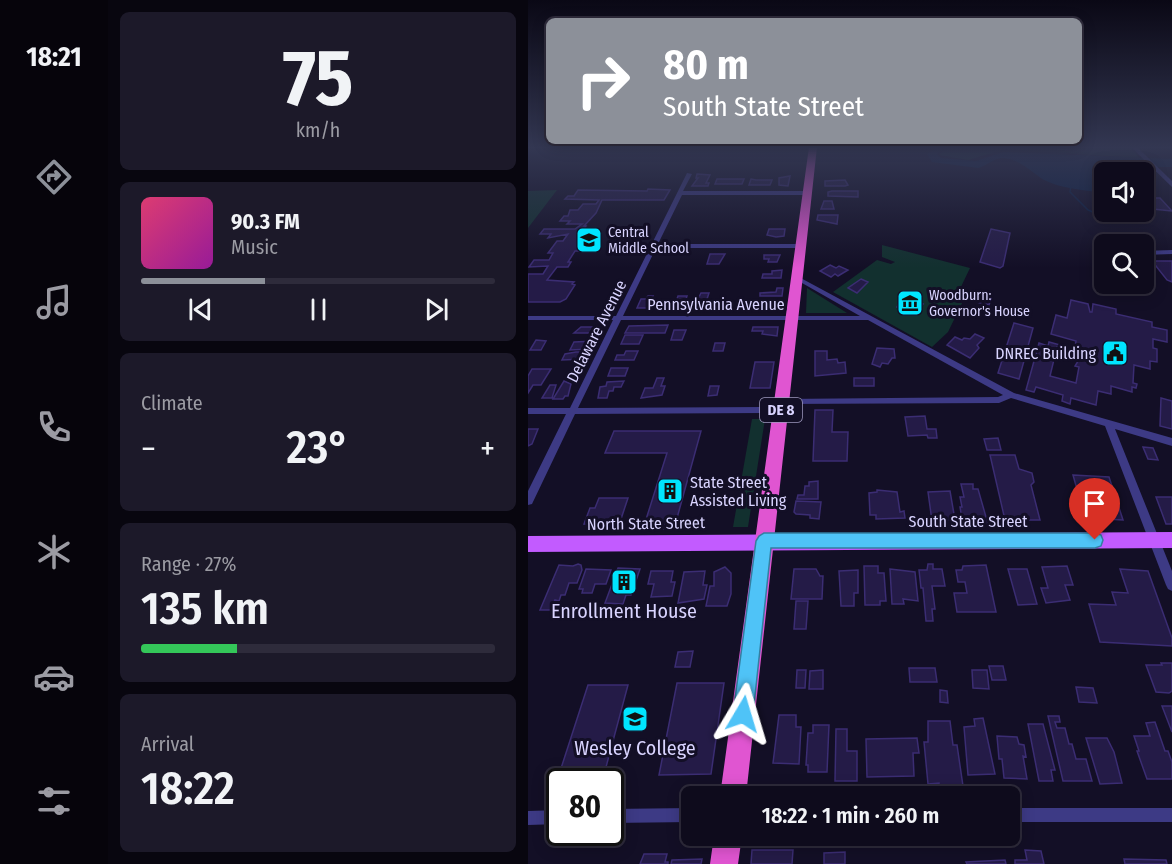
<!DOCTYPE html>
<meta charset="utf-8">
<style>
:root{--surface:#0e0b1c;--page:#1c1929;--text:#f1f3f6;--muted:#9b9ba3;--line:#2e2b3b;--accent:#8c9099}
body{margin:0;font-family:"Fira Sans Condensed",sans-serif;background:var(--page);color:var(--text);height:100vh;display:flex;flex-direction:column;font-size:22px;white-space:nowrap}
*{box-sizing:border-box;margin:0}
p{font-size:20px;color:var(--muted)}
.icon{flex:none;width:33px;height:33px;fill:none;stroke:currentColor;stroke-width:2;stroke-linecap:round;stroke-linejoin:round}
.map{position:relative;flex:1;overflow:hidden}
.side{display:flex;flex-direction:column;gap:12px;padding:12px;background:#08060f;width:420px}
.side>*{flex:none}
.hud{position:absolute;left:18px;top:18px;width:536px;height:126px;border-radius:9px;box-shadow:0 3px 15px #0003,0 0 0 2px var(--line);background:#8c9099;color:#fff;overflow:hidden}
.tools{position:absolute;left:566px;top:162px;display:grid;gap:12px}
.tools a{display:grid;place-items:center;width:60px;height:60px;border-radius:9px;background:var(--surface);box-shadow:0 3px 15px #0003,0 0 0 2px var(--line);font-size:30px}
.speed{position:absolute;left:18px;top:768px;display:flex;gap:12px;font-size:30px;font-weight:700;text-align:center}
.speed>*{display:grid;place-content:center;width:78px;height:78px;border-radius:50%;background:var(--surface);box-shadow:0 3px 15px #0003,0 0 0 2px var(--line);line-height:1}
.speed .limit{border:3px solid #111;border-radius:9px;background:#fff;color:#111}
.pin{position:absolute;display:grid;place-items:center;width:51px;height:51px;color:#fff;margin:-62px -26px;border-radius:50% 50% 50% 0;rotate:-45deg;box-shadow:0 0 6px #0007}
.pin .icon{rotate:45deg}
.me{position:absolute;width:66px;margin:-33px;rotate:7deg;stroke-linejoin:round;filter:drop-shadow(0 0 4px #0008)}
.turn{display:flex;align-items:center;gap:21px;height:126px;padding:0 18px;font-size:27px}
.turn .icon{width:78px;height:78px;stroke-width:2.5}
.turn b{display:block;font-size:42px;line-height:51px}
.big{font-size:45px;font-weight:600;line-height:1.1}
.side .widget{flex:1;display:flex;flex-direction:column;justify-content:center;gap:9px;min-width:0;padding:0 21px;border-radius:9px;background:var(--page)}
.side .dial{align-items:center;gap:0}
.dial b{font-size:78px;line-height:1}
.song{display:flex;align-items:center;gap:18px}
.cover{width:72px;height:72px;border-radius:9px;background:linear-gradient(135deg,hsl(340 70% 55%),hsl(300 70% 35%))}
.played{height:6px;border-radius:3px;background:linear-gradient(90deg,var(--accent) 35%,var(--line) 35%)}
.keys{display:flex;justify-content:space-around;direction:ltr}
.heat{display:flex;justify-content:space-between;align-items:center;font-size:33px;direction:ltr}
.charge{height:9px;border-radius:4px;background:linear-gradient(90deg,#34c759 27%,var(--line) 0)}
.trip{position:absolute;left:153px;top:786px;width:339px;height:60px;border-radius:9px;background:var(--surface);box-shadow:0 3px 15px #0003,0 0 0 2px var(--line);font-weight:600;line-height:60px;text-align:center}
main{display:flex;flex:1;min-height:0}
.tab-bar{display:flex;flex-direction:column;width:108px;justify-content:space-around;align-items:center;background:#06040b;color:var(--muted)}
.tab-bar .icon{width:42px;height:42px}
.tab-bar .active{color:var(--accent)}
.tab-bar b{font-size:27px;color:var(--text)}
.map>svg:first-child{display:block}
.green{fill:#12302f}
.water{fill:#0a1f44}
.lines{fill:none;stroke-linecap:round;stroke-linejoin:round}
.stream{stroke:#0a1f44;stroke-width:1.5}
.building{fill:#241b47;stroke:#3b2d73;stroke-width:1.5}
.minor{fill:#3d3a85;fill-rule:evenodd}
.tertiary{fill:#3d3a85;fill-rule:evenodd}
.primary{fill:#c25bff;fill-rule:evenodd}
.trunk{fill:#e055d1;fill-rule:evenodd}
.route{fill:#4fc3f7;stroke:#337fa1;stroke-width:1.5}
.labels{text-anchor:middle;stroke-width:6;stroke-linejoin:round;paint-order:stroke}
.far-poi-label{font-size:14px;fill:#d9d4ff;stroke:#130f26;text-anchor:start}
.shield{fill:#130f26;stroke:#9e99be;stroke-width:1.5}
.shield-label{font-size:15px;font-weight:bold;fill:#d9d4ff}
.street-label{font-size:16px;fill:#d9d4ff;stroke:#130f26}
.poi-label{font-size:16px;fill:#d9d4ff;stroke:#130f26;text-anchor:end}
.near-poi-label{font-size:20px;fill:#d9d4ff;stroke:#130f26}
</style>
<main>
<nav class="tab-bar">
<b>18:21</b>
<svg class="icon active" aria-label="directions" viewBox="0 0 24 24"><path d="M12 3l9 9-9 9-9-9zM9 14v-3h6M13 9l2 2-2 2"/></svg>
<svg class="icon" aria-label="music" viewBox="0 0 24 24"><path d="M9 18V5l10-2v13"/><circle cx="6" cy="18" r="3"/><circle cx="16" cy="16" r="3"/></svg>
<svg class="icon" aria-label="phone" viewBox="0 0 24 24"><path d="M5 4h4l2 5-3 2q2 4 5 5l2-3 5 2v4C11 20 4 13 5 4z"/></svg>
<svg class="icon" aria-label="climate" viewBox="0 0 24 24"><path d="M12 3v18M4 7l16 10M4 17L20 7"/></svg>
<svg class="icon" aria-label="car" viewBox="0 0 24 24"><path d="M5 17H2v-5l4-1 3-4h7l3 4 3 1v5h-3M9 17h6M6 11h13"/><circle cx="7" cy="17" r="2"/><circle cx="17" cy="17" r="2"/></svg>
<svg class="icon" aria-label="filters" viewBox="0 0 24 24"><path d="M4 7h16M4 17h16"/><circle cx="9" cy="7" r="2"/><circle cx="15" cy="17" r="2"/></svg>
</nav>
<section class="side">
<div class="widget dial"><b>75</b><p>km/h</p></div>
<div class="widget">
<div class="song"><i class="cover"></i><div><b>90.3 FM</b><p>Music</p></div></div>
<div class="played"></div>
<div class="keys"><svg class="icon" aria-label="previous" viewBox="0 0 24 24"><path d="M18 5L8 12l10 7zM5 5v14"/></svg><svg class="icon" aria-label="pause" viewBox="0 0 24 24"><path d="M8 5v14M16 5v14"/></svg><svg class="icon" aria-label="next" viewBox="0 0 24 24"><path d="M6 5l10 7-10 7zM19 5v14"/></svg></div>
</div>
<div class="widget"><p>Climate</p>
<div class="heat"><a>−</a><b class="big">23°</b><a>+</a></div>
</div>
<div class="widget"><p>Range · 27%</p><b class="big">135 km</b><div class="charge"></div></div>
<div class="widget"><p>Arrival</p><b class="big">18:22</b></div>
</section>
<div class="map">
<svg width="644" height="864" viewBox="0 0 644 864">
<rect width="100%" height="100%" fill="#130f26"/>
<path class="green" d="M420,147h170l13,1 8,10 -134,-9 -37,11 -29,-5z
M29,190l-29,38v-37z
M354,245l88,23 -11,23 8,2 -19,39 -16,15 -99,-55 44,-32 14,4 4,-2 -13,-5z
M279,288l40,25h-41z
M224,419h13l-17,108h-15z"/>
<path class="water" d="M410,147h9l-10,7 4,4 35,3 27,-9 169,7v8h-28l3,11 -4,10v-16h-39v21c-19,-3 -42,-4 -60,-13 -13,-8 -24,-21 -41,-22 -10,0 -16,8 -25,10l-46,-6 -5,-8z"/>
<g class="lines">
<path class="stream" d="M543,185l-1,7 18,18 24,10
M615,187l5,9
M563,189l9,13"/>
</g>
<path class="building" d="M169,174l13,1 -4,8h3l-1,3h-16l6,-8h-2z
M262,176l-2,10 -9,-1v-7z
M189,179h27l-2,5h-27z
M223,179l5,1h16l-2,5h-21z
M317,180l3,5 -3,1h-20v-5z
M120,189l22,1 -6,10h-62l-6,13 -12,13h2l-2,3h8l-5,4 -6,10h4l-6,8h-4l-7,11h3l-3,5h-11l-10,13 27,2 -2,2 3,1 -9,14 -6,3h-32v-28h15l5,-8 -19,1 5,-7h15l4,-7h-5l9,-12h6l5,-7 -20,4 3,-4h-11l4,-5h31l7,-5h-15l3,-3h-10l4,-5h4l2,-6h8l5,-6h13l3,-4 -34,-1 3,-3h6l4,-6 69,1z
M330,191v6l-30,-1v-4l4,-1z
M615,198h17l12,13 -29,-3z
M296,201h8l2,8h-13z
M290,215h20l-1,9 -20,-4z
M241,229h16l-1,7 -8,1 -9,-2z
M463,229l19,4 -7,33 -3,2 -20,-6z
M182,254h15l-6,10h-12z
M236,255h16l-3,7h-9l1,-3h-5z
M624,261h20v21l-5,-2z
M302,265l6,3 3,-2 9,4 -10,6 -3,-2 -4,3 -11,-6z
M254,270l-1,8h-19l1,-4h9v-3z
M333,279l7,3 -11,11 -9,-5z
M249,288h6l-1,8h-22v-3l16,-1z
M173,293h8l-2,6 4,1 -3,7h-14z
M447,293l16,5 -2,7 -17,-4z
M385,295l8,2 -3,6 5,1 -5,7 -21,-4 5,-9 8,2z
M120,296h5l-6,12h-10l4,-9h5z
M150,296h9l-4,12h-9z
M543,300l17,4 2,8h2l1,-8 23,5v5l36,8v5l15,3v12l-14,-3v9l4,1v13l-7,-1v8l-16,-4 -1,18 4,1 -1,4 -4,-1v5l-21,-6v8l-13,-3 -2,14 -25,-7 -1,6 -8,-3 1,-6 -27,-8 -2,5 -8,-2 13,-47 9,3 1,-4 11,3 -3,2 -7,29 26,7 3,-16 -4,-1 5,-8 -7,-2 3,-15 -25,-7 5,-19 11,3z
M486,323l19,5 -14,51 -21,-6z
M140,325l-3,8h-40l4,-7z
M53,327h19l-3,6h-23z
M225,327h25l-1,9 -15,-2 1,-3h-11z
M146,330h12l-4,10h-11z
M447,334l9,4 -7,7 2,3 -9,10 -23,-13 8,-8 7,3 2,-2 6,1z
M97,335h18l-4,9h-18z
M8,340l10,1 -5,9h-11z
M67,341l-4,8 -21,1 4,-8z
M187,343h10l-2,8h-10z
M349,348l17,1 1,9h-3l-4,6 -6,-1 -2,4 -8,-3z
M98,351h12l-4,9h-19l2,-5h7z
M287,351h12v9l10,-1 1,4 7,-1 1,11 -31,3z
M48,352h11l-3,7 -22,1 3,-6z
M227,362h19l-4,26h-20z
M83,368h17l-3,8h-17z
M4,369h19l-10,16h-8l-5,8v-17z
M129,378h7l-3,8h4l-3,9 -21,3 4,-10h8z
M326,378h20v8h-20z
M36,381l7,3 -3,12h-3l-2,3h-10z
M96,381l-3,6h-7l-1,4h-4l-2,7h-9l2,-11 6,-1 1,-4z
M22,385h6l-4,13h-10z
M182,386h9l-2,9 -9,1z
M633,398l11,3v28l-12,-3z
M287,410h18l-1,22h16l-1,29h-34z
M397,416l2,13h9l1,9h-9l-1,-3 -19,1 -3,-19z
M0,429h10l-6,15 -4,2z
M86,431h87l-27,98h-31l24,-76h-62z
M470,438l3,12h-14l-3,-11z
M615,447l10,1 5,12 -10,-1z
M462,455h25l4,14 13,4 2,9 -3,3 9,35h-35z
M545,475l36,2 14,43 -38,-2z
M290,481v18h-21l1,-4h6l1,-9h4v-4z
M433,484h12v5h5l10,35 -25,1 -3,-18h2l-2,-10h4z
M349,490l20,2 3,20 4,-1 1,7 -29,1v-4h-6l-1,-22 8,-1z
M422,491l5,29h-8v2l-15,-1 -4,-29z
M628,497h16v27h-6z
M71,498h29l-7,21 -6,6 -7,2 -6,-2 -18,-1 6,-16h5z
M268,501l25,1 -2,17 -9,-1v-3l-14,-1 -2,-2z
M50,564l3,1 1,5 -5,13h-8l-4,12h-4l-2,6 -4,-1 -4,10h-11l19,-45 14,1z
M400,564h5v5h9l3,17h-13l3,23h-3l1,12h-7l-3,-33h-2l-2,-18h8z
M458,565l10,47h-39l-3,-19h13l-2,-11h-7l-2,-12h6l1,-4z
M336,566h14v7h6l2,28h-6v4h-15z
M539,566l6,19h-8l5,15 -24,3 -5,-15h7l-6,-21z
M197,567l6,6v21l-4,12h-21l4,-20h4v-14z
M90,568l22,1 -9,26h-5l-3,9 -18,-1z
M58,569l25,1 -5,14h-11l-3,9h-10l1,-4h-4z
M266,569h22l4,7h3l-1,23h-31z
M362,569l25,3 3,29 -15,-2 1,5h-12z
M480,569h19l10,35 -19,1z
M592,569l28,2 24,67v8l-72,-4 -11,-38 27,1 -4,-13 16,1z
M330,570v23h-4v13h-13l-2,-35z
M123,571h22l-2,11h4l-3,14 -21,1 3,-13h-6z
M177,571l-2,14h4l-3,14 -26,4 6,-31z
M268,601h12l-2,28h-12z
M165,651l-3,16h-15l3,-15z
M633,663h11v28l-3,2 -13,-1 -10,-27h16z
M461,666h14l3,14h-14z
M381,668h26l2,14h-27z
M269,670h9l-1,18h-9z
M295,670v19h-14l1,-18z
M444,670h15l2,19 -16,-1z
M149,683h47l-13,91 -52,1z
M60,685h40l-26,97h-42v8h-6z
M548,687l17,1 4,15 -18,-1z
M412,690l7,1 1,12 -8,-1z
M634,706h10v26z
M251,715h17v12h5l-2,37 -26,-1z
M520,716h11l1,6h-5l2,6h8l4,16h3l4,15h10l6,22h-29z
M455,718l12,56 -27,1 -4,-48 11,-1 -1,-7z
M400,721h22l3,24h4l6,41h-24v-3l-11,1 -4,-42h4z
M627,722l10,29h3l4,11v17h-25l-10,-28h2l-5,-15h16l-4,-13z
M500,724h15l12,46h-4l2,11h-14z
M285,725h16l-2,47h-19v-7h-2l2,-32h5z
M308,729h11v22h10v30h-22z
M469,736l20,1 2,7 5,1 2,12 -3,-1 4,23 -23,-1 -2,-19h-3z
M389,738l2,15h-6l1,23 -47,1 -1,-38z
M558,738h21l7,14 8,31 -22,1z
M224,850h41l-1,14h-41z
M497,850l16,1 3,13h-29v-4h12z
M317,852v12h-21v-11z
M116,854h23l-2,8h3v2h-28z
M174,859l-1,5h-30l1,-4z
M596,859l42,1 1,4h-42z
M477,860l1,4h-39l-1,-2z"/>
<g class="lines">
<path class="minor" d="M159,173l5,1 -9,17h124l3,2 -3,2h-125l-24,49h143l3,2 -3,2h-145l-33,68h237l-65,-37 -1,-1 3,-2 217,117 158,45v8l-57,-17 57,142v20l-4,-2 -2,-4 -61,-159 -94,-28 -12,5 -220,1 -1,-2 1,-2 3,-1 216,-2 5,-2 -135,-75h-247l-43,88 203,-1 4,3 -4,3 -206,1 -43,90 -4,1v-14l38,-77h-38v-6h42l43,-88h-85v-4h88z
M644,250v4l-29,1v-4z
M576,252v4l-3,-1v-2z
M164,808v14l-82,1v-14z
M482,808h162v14h-162z
M32,810v14l-32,1v-14z"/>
<path class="tertiary" d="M603,147h6l35,34v6z"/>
<path class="primary" d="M644,532v16l-644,4v-16z"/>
<path class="trunk" d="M281,147h8l-71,649h-26z
M186,836h28l-4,28h-28z"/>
</g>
<linearGradient id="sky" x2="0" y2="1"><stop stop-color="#0a0815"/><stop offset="0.55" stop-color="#333752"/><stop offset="1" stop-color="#333752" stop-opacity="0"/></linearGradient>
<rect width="644" height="268" fill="url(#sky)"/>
<path class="route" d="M236,533h331l6,2 2,5 -2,6 -6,2h-324l-18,166 -3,7 -7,3 -8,-3 -2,-7 23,-173 3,-5z"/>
<defs>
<g id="school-square" transform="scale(1.35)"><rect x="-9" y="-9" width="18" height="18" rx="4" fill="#00e5ff" stroke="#130f26"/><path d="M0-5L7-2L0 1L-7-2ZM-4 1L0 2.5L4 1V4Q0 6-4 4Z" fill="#111"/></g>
<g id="museum-square" transform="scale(1.35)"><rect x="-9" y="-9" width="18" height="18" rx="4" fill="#00e5ff" stroke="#130f26"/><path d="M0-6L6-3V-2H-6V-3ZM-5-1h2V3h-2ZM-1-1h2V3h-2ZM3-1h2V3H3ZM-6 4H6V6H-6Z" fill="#111"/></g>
<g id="civic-square" transform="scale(1.35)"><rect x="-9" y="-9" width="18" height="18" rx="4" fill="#00e5ff" stroke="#130f26"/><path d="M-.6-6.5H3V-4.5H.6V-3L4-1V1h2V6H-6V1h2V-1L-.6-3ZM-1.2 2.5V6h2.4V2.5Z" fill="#111"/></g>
<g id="building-square" transform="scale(1.35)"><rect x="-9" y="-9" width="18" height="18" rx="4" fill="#00e5ff" stroke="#130f26"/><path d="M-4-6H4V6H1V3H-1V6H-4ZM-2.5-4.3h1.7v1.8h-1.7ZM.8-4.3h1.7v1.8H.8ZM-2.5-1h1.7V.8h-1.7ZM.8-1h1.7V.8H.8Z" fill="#111"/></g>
<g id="university-square" transform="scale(1.35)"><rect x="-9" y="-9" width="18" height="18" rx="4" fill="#00e5ff" stroke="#130f26"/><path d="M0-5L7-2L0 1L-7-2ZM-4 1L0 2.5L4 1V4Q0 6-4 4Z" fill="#111"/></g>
</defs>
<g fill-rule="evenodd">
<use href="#school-square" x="61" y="240"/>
<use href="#museum-square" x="382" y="303"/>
<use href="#civic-square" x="587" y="353"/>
<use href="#building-square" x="142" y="491"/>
<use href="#building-square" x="96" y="582"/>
<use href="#university-square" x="107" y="719"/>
</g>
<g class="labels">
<g class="far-poi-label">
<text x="80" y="237">Central<tspan x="80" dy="16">Middle School</tspan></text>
<text x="401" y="300">Woodburn:<tspan x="401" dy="16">Governor's House</tspan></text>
</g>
<rect class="shield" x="232" y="398" width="42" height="24" rx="4.5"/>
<g class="shield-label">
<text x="253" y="415">DE 8</text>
</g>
<g class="street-label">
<text x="188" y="310">Pennsylvania Avenue</text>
<text transform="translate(68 331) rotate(-63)" y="6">Delaware Avenue</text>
<text x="440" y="527">South State Street</text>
<text transform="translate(118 523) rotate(-1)" y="6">North State Street</text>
</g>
<g class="poi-label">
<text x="568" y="359">DNREC Building</text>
<text x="162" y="488" text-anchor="start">State Street<tspan x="162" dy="18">Assisted Living</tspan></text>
</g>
<g class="near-poi-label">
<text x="96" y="618">Enrollment House</text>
<text x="107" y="755">Wesley College</text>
</g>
</g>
</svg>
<div class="tools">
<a><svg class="icon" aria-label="sound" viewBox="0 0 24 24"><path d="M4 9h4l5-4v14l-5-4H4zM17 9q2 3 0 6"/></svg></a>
<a><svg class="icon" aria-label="search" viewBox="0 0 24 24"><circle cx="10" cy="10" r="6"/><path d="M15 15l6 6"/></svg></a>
</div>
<div class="speed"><div class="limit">80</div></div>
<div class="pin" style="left:567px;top:540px;background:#d93025"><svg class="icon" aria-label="arrive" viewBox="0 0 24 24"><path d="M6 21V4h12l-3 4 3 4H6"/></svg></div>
<svg class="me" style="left:215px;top:714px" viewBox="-20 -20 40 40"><path d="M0-17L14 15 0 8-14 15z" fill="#4fc3f7" stroke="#fff" stroke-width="4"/></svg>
<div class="trip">18:22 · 1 min · 260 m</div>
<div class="hud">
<div class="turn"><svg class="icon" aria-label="right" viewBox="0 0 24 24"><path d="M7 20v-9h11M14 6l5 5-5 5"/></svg><div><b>80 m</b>South State Street</div></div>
</div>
</div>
</main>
